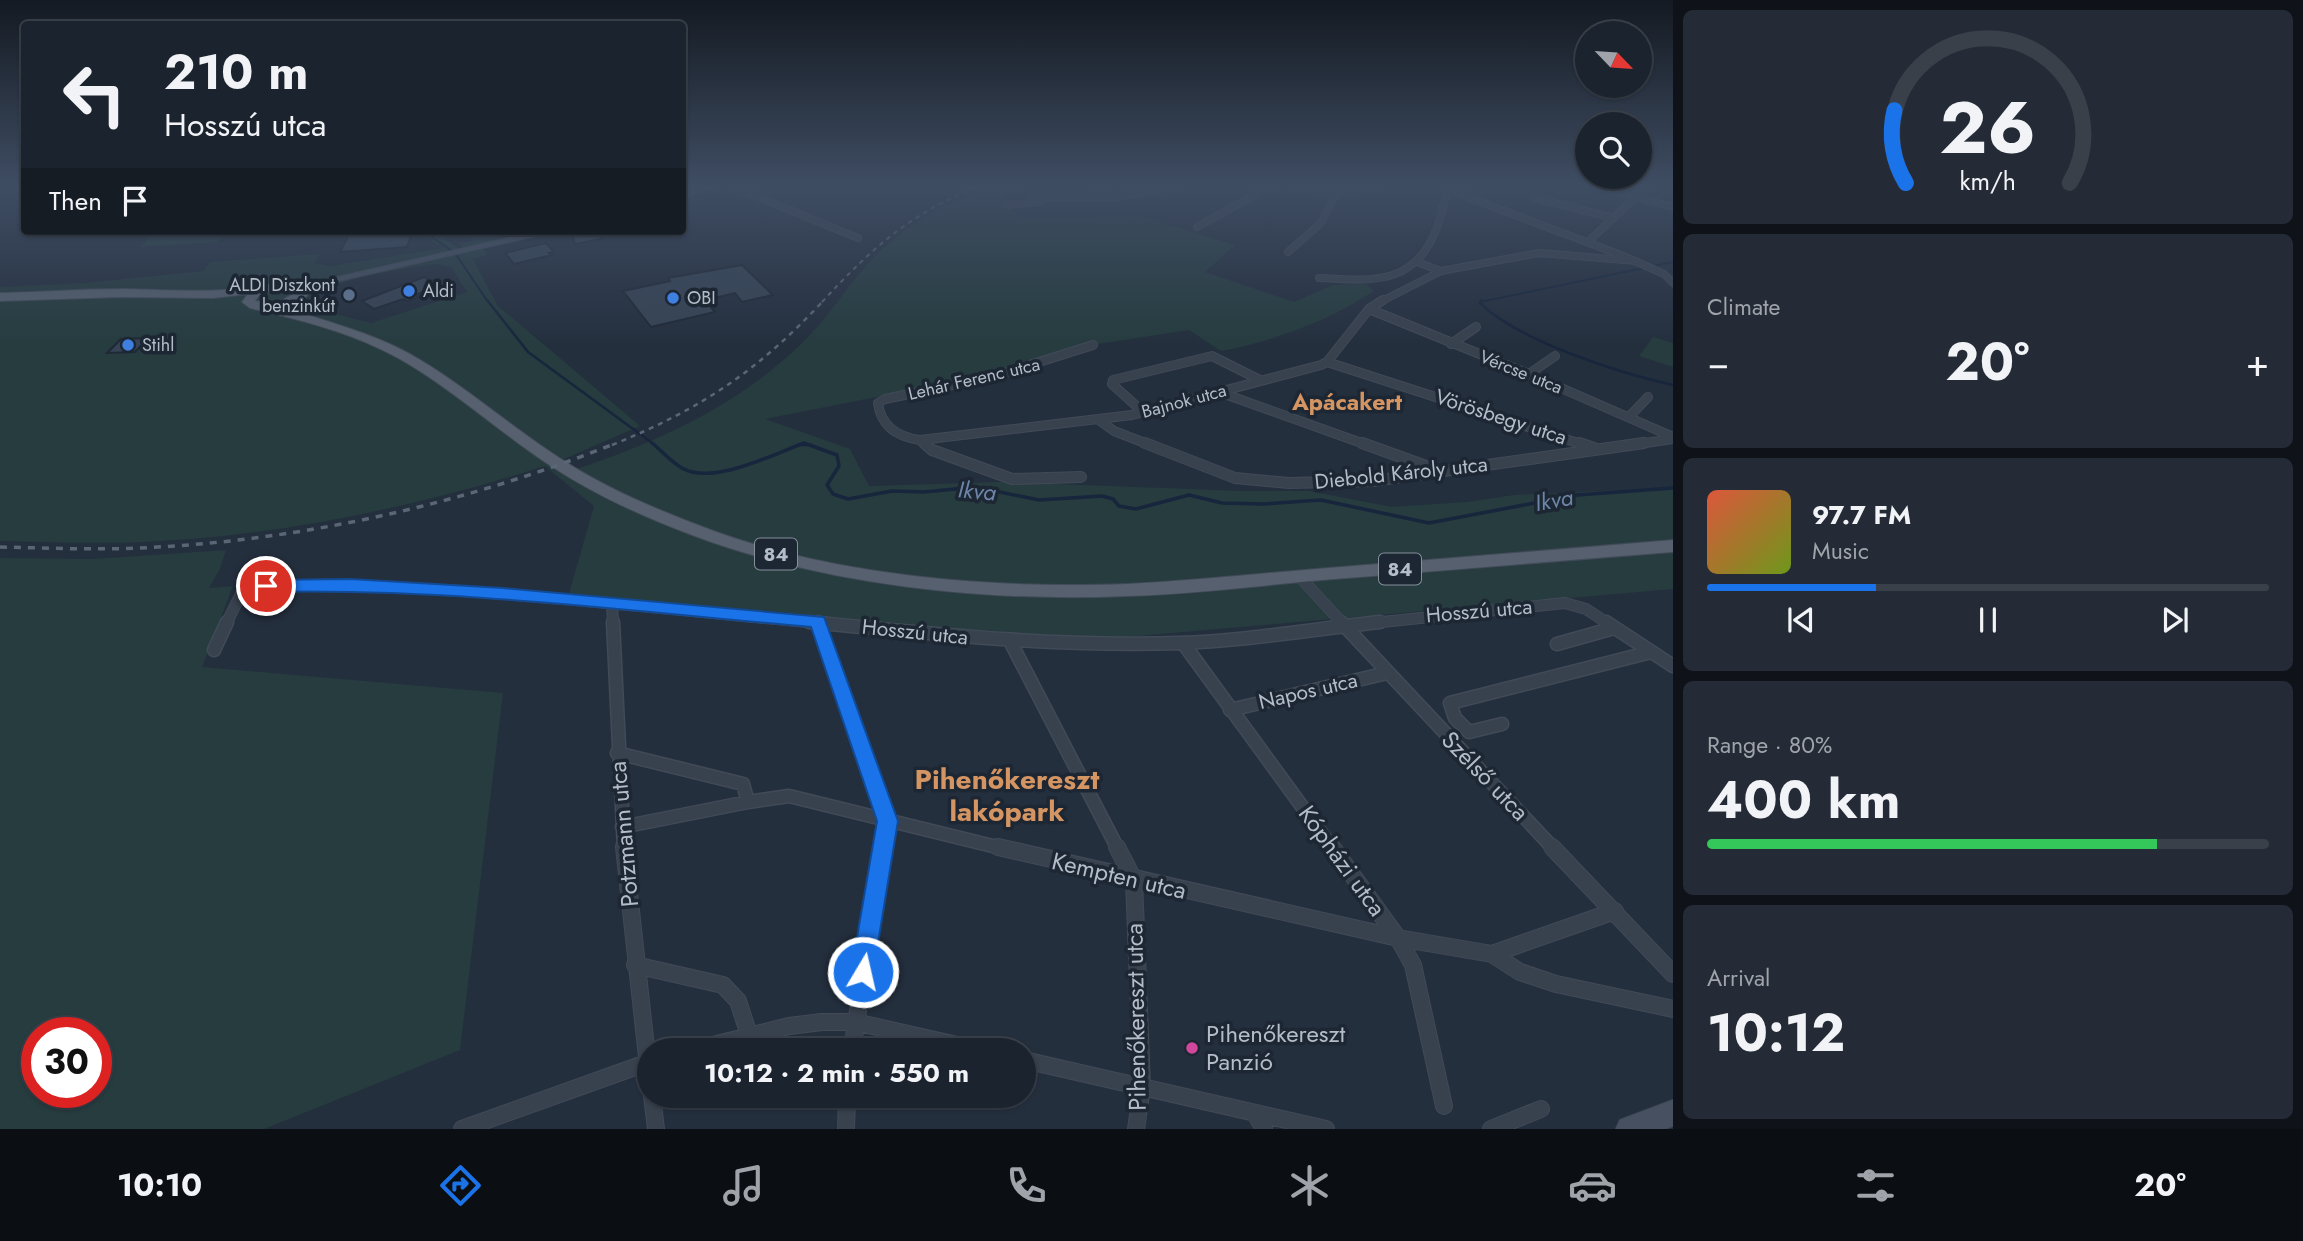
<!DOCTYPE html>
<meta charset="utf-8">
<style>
:root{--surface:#1b232e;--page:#242b36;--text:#f1f3f6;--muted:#a0a4aa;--line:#39404a;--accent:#1a73e8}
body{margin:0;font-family:Jost,sans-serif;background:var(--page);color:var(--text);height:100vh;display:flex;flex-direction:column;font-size:26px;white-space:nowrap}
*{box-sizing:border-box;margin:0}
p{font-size:23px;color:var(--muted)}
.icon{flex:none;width:38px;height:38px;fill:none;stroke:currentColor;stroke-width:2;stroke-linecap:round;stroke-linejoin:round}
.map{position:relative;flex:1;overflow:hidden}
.details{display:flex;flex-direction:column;gap:10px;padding:10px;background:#0f1319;width:630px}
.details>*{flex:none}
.top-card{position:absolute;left:21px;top:21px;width:665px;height:214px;border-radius:7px;box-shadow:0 2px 5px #0004,0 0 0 2px var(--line);background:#1b232e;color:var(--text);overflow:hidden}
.needle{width:46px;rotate:115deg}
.fabs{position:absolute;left:1575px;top:21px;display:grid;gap:14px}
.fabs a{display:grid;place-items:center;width:77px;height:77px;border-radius:50%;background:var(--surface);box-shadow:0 2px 5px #0004,0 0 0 2px var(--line);font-size:35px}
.speed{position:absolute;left:21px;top:1017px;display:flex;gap:14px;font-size:35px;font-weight:700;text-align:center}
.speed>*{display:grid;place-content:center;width:91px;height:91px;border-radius:50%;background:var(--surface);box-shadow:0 2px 5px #0004,0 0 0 2px var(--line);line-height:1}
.speed .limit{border:10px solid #d22;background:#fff;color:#111}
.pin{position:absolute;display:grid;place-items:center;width:60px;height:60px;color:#fff;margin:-30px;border:4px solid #fff;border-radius:50%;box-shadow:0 2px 7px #0007}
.me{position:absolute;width:77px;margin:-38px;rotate:9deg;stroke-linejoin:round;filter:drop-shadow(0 0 5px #0008)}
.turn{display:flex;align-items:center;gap:24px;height:147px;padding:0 28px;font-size:32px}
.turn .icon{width:91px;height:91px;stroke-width:2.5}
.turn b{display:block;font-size:49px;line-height:60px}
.then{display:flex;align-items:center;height:66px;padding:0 28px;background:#0003;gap:14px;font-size:26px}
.big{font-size:52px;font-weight:700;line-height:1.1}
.details .card{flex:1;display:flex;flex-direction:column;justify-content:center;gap:10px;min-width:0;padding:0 24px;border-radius:10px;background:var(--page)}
.details .dial{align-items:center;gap:0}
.dial svg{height:182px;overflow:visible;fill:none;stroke:var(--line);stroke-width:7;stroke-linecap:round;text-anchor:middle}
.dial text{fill:var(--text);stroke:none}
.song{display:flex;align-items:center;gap:21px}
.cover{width:84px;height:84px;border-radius:10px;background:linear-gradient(135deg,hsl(10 70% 55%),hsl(80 70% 35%))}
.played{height:7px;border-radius:4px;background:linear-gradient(90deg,var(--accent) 30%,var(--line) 30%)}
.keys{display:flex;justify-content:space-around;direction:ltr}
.heat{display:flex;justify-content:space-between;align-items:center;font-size:38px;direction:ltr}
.charge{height:10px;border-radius:5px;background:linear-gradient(90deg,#34c759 80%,var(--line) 0)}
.trip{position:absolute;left:637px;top:1038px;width:399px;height:70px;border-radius:35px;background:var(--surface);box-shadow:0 2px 5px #0004,0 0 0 2px var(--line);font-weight:700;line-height:70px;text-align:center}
.dock{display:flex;height:112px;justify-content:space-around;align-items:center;background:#0b0e12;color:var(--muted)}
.dock .icon{width:49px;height:49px}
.dock .current{color:var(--accent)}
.dock b{font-size:32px;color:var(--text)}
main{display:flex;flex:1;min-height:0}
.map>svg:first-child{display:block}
.green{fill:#263c3f;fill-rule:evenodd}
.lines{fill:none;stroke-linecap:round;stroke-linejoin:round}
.stream-far2{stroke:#17263c;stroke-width:2}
.stream-far1{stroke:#17263c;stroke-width:2.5}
.stream{stroke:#17263c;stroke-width:3.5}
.building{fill:#364354;stroke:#1f2835;stroke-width:2}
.street-far4-casing{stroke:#414a57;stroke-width:8}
.street-far3-casing{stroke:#414a57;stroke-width:10}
.street-far2-casing{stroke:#414a57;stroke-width:12}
.street-far1-casing{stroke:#414a57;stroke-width:15}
.street-casing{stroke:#414a57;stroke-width:18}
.secondary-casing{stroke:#414a57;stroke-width:2}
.primary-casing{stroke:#414a57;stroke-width:2}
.street-far4{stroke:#38414e;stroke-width:6}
.street-far3{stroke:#38414e;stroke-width:8}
.street-far2{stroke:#38414e;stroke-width:10}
.street-far1{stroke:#38414e;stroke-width:12}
.street{stroke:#38414e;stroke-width:16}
.secondary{fill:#465061;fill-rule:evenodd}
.primary{fill:#56606e;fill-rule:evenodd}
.rail-far2{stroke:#5a6575;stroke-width:2;stroke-dasharray:4.5 4.5;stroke-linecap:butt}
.rail-far1{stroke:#5a6575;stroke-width:2.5;stroke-dasharray:5 5;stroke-linecap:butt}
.rail{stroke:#5a6575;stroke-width:3.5;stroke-dasharray:7 7;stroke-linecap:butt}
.route{fill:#1a73e8;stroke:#114b97;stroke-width:2}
.shop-dot{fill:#3f7fe0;stroke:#1d2633;stroke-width:2.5}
.service-dot{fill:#5c6f8a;stroke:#1d2633;stroke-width:2.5}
.hotel-dot{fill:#d1479c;stroke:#1d2633;stroke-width:2.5}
.labels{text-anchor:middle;stroke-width:7;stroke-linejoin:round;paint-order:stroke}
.far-poi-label{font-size:18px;fill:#b4bcc9;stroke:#1d2633;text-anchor:start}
.far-street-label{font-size:18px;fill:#b4bcc9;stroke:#1d2633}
.shield{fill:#1d2633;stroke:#878f9c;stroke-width:2}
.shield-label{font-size:19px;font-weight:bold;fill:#b4bcc9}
.street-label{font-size:21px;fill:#b4bcc9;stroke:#1d2633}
.neighbourhood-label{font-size:23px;font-weight:bold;fill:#d59563;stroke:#1d2633}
.water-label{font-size:23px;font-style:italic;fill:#6d86a8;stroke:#1d2633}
.near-street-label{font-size:24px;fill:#b4bcc9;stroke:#1d2633}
.near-poi-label{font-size:24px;fill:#b4bcc9;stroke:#1d2633;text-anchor:start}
.near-neighbourhood-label{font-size:28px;font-weight:bold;fill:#d59563;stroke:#1d2633}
</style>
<main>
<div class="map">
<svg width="1673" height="1129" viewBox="0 0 1673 1129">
<rect width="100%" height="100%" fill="#242f3e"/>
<path class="green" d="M991,186h40l-28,10 17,22 121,-2 94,29 -30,27 89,30 39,-17 33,-1 8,7c-46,30 -99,50 -153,60l-32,-21 -104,16 -92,28 -228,45 85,30 19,37 132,-4 241,9h67l83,16 75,-5 47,-7 159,-7v101l-558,49c-96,-3 -195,-6 -290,-22l-256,-22 25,-88 -49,-40c-129,41 -265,70 -401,76 -48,2 -96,0 -144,-1v-254l85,-4 118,-12 7,-9 110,-8 -6,9 17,3 112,-18 -27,-17h17l27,18 3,-1 -4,-4 13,-3 -3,-10h74l-62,15 7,9 -15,4 24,46 143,121 -76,33 13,10c82,-28 162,-64 225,-126 27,-26 46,-59 72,-86 32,-32 75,-56 117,-71zM436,264l15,3 16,25 -96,31 -67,-17v-6c38,-23 89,-30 132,-36z
M153,231h72l-8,11 -76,5z
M1653,337l20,6v24l-34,-11z
M226,550l-6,19 -11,19 24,-2 -31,81 301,26 -43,357 -196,79h-264v-571l93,1zM37,1032h59v60h-59z"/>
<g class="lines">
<path class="stream-far2" d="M423,231l32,22 33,49
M1480,302l193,-40"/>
<path class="stream-far1" d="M487,300l41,52 127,93
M1482,300l-2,3c39,38 139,70 193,82
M799,445h13"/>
<path class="stream" d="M652,443c10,8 19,19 30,25 30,18 92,-14 122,-25
M804,443l33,12 2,11 -12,19 6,9 15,5 44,-8 32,1 51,-5 64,13 63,-4 11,3 6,7 17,3 53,-14 33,8 41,1 58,-4 108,23 148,-28 96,-7"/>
</g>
<path class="building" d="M351,231h28l-1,3 34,-1 -5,14 -67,5z
M586,231h11l4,8 -26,5 -3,-10z
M546,243l8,9 -5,1 3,2 -38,9 -9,-11z
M742,265l31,30 -31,7 -7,-9 -30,7 10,12 -64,15 -28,-36 47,-10 -2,-3z
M424,277l15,9 -24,9 4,2 -12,4 -4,-2 -29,10 -12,-8z
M148,338l-13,14 -28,1 14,-14z"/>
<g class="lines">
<g class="street-far4-casing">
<path id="street-far4" d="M731,186l127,52
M1293,186l44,6 -3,-5
M1595,186l78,21
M1449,190l177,67 38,17 9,9
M1098,197l-2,-8 6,-3
M1032,198l84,-1 65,-11
M1535,198l79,20
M1008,205l32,-3
M1197,227l73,-41
M1588,242l59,-56
M1288,252l33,-29 16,-31 36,-6
M1417,262l24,9
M1319,278c53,3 97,8 118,-51 6,-14 5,-28 16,-40
M1380,302l61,-31 98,-18 97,8"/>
</g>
<g class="street-far3-casing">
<path id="street-far3" d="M1369,309l160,65 144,63
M1451,344l25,-17
M1327,362l257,83
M1529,374l26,-18
M1219,392l148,53
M1144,413l-32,-29 1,-4 99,-24 48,24
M1629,417l19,-20
M1099,420l15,11 36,14
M920,440c-22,-3 -39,-13 -42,-37l7,-4 110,-23 98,-31
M926,445l-6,-5 212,-25 189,-50 6,-3 42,-53 14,-9
M1632,445l41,-6"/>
</g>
<g class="street-far2-casing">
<path id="street-far2" d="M924,443l8,7 80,29 69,-2
M1145,443l90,35 54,5 84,-2 271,-38
M1362,443l75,27
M1579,443l15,5
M1299,576l44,48
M612,604l1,20
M818,621l1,3
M226,624l17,-34c73,-10 145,-3 218,1 123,8 245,22 367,33
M1363,624l202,-21 21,6 23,15"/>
</g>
<g class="street-far1-casing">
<path id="street-far1" d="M613,622l11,227
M809,622c124,12 246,25 370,21 67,-2 135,-14 201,-21
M818,622l69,199 -4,28
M1341,622l213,227
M1606,622l67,44
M1010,641l108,208
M1183,643l150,206
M1557,644l57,-16
M214,650l13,-28
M1230,710l157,-37
M1502,724l-33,8 -14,-14 -5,-15 201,-51
M617,753l126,31 5,18 41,-6 216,53
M622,827l126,-25"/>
</g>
<g class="street-casing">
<path id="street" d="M624,847l25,228
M998,847l400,91 94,16 123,-43
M1117,847l17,33 8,207 -6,42
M1332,847l66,91 15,27 31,141
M1552,847l121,127
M1492,954l28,18 36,12 117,25
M635,965l88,20 15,16 11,34
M693,1050l96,-24 33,-4h33l124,28
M852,1050l31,-203
M1024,1060l302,69
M652,1096l4,33
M1256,1115l8,14
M462,1129l187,-67
M846,1129l1,-33
M1491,1129l50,-20"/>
</g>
<g class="secondary-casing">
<path id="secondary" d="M703,186h14l-35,13v-6z
M539,231h18l-258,59 -5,-3z
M1673,1100v26l-8,3h-49l4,-9z"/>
</g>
<g class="primary-casing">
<path id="primary" d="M278,282h12l18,6 -1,8 -21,12c42,14 83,24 122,45 54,30 99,71 150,104 45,30 95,51 145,70 128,49 288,62 424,57 63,-3 127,-10 189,-15 119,-10 238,-19 357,-29v12c-117,9 -234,19 -351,28 -65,6 -129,14 -194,16 -144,6 -300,-10 -436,-61 -48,-18 -97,-40 -141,-69 -52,-34 -98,-77 -153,-108 -47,-26 -97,-38 -148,-50l-8,-6 6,-8 -35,4 -93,-1 -120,4v-8c41,-1 82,-4 123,-4 52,1 105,6 155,-7zM279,288h11l7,4 -20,11 -22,-2 5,-7z"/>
</g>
<use href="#street-far4" class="street-far4"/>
<use href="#street-far3" class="street-far3"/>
<use href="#street-far2" class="street-far2"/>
<use href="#street-far1" class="street-far1"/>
<use href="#street" class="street"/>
<use href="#secondary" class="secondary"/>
<use href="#primary" class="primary"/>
<path class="rail-far2" d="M822,302c49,-53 90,-91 159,-116"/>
<path class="rail-far1" d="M612,445c89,-36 146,-74 212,-145"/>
<path class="rail" d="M0,547c46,1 93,3 139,1 162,-7 326,-44 477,-105"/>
</g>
<linearGradient id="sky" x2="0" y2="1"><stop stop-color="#141a22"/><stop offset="0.54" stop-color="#3f4d63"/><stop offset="1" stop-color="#3f4d63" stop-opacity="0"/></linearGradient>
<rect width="1673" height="344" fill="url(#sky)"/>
<path class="route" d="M350,579l153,9 321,29 74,204 -26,159 -9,4 -8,-4 -4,-8 26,-151 -66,-194c-181,-16 -363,-39 -545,-35l-8,-6 8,-6z"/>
<g class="shop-dot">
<circle cx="409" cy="291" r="7"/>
<circle cx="673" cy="298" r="7"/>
<circle cx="128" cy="345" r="7"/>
</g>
<circle class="service-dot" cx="349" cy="295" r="7"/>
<circle class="hotel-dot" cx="1192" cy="1048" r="7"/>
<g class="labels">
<g class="far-poi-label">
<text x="335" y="291" text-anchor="end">ALDI Diszkont<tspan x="335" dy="21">benzinkút</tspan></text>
<text x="423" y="297">Aldi</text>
<text x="687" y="304">OBI</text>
<text x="142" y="351">Stihl</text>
</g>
<g class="far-street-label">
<text transform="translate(1521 372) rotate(22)" y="6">Vércse utca</text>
<text transform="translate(974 379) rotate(-13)" y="6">Lehár Ferenc utca</text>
<text transform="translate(1184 401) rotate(-15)" y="6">Bajnok utca</text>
</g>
<g class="shield">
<rect x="755" y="538.5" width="42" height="31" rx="5"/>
<rect x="1379" y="553.5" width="42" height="31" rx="5"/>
</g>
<g class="shield-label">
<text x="776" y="561">84</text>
<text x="1400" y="576">84</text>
</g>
<g class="street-label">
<text transform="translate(1501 417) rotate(18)" y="7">Vörösbegy utca</text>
<text transform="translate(1401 473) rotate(-6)" y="7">Diebold Károly utca</text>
<text transform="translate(1479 611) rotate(-5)" y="7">Hosszú utca</text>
<text transform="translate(915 632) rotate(6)" y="7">Hosszú utca</text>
<text transform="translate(1308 691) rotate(-13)" y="7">Napos utca</text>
</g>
<g class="neighbourhood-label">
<text x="1347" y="410">Apácakert</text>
</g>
<g class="water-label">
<text transform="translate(977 491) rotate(5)" y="8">Ikva</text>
<text transform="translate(1554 500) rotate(-10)" y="8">Ikva</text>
</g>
<g class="near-street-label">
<text transform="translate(1485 776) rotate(46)" y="8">Szélső utca</text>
<text transform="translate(624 834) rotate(-95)" y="8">Potzmann utca</text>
<text transform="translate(1342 861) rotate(54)" y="8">Kópházi utca</text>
<text transform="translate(1119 876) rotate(13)" y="8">Kempten utca</text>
<text transform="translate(1136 1017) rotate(-91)" y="8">Pihenőkereszt utca</text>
</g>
<g class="near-poi-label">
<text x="1206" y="1042">Pihenőkereszt<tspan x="1206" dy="28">Panzió</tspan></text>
</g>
<g class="near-neighbourhood-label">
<text x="1007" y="789">Pihenőkereszt<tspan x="1007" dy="32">lakópark</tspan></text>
</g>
</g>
</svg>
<div class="fabs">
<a><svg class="needle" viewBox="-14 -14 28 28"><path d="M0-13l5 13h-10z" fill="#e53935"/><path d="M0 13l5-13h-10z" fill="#a0a4aa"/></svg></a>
<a><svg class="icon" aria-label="search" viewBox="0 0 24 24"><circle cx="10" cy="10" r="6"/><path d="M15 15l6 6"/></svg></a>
</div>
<div class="speed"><div class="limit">30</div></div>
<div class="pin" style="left:266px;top:586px;background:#d93025"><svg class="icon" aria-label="arrive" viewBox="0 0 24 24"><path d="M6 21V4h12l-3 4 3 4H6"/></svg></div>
<svg class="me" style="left:863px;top:972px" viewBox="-20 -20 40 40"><circle r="17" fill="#1a73e8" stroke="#fff" stroke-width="3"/><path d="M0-11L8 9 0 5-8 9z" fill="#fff"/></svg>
<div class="trip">10:12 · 2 min · 550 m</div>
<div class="top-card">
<div class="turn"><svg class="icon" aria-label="left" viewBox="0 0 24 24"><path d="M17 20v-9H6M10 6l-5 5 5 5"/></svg><div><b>210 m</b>Hosszú utca</div></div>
<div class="then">Then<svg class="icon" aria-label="arrive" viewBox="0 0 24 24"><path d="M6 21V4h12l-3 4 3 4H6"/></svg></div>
</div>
</div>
<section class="details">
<div class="card dial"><svg viewBox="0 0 100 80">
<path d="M14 69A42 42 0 1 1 86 69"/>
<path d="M14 69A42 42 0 0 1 9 37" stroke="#1a73e8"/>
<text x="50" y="56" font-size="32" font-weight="700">26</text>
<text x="50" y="72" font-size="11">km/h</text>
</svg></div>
<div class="card"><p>Climate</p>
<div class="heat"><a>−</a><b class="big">20°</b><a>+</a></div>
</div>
<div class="card">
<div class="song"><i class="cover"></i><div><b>97.7 FM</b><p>Music</p></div></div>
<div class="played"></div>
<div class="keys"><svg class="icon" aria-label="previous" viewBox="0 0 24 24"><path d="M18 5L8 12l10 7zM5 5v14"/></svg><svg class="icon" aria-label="pause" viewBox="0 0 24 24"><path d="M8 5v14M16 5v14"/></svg><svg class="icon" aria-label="next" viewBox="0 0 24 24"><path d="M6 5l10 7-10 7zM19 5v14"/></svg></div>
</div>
<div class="card"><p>Range · 80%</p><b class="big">400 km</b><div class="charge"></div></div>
<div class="card"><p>Arrival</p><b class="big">10:12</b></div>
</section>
</main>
<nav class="dock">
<b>10:10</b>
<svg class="icon current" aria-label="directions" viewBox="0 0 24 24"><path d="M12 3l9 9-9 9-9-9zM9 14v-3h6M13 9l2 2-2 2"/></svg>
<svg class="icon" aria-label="music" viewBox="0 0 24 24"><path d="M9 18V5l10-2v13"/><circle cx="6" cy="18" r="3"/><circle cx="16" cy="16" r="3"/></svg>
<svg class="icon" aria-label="phone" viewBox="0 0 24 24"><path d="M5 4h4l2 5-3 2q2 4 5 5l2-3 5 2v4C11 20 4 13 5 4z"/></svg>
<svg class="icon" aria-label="climate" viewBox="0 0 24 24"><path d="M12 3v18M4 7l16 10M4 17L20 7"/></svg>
<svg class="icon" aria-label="car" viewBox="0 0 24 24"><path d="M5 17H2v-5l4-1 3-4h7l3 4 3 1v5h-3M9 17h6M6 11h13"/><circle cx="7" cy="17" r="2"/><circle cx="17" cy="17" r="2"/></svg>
<svg class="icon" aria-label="filters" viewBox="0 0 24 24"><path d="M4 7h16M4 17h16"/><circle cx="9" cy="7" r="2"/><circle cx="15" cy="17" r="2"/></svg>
<b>20°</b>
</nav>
